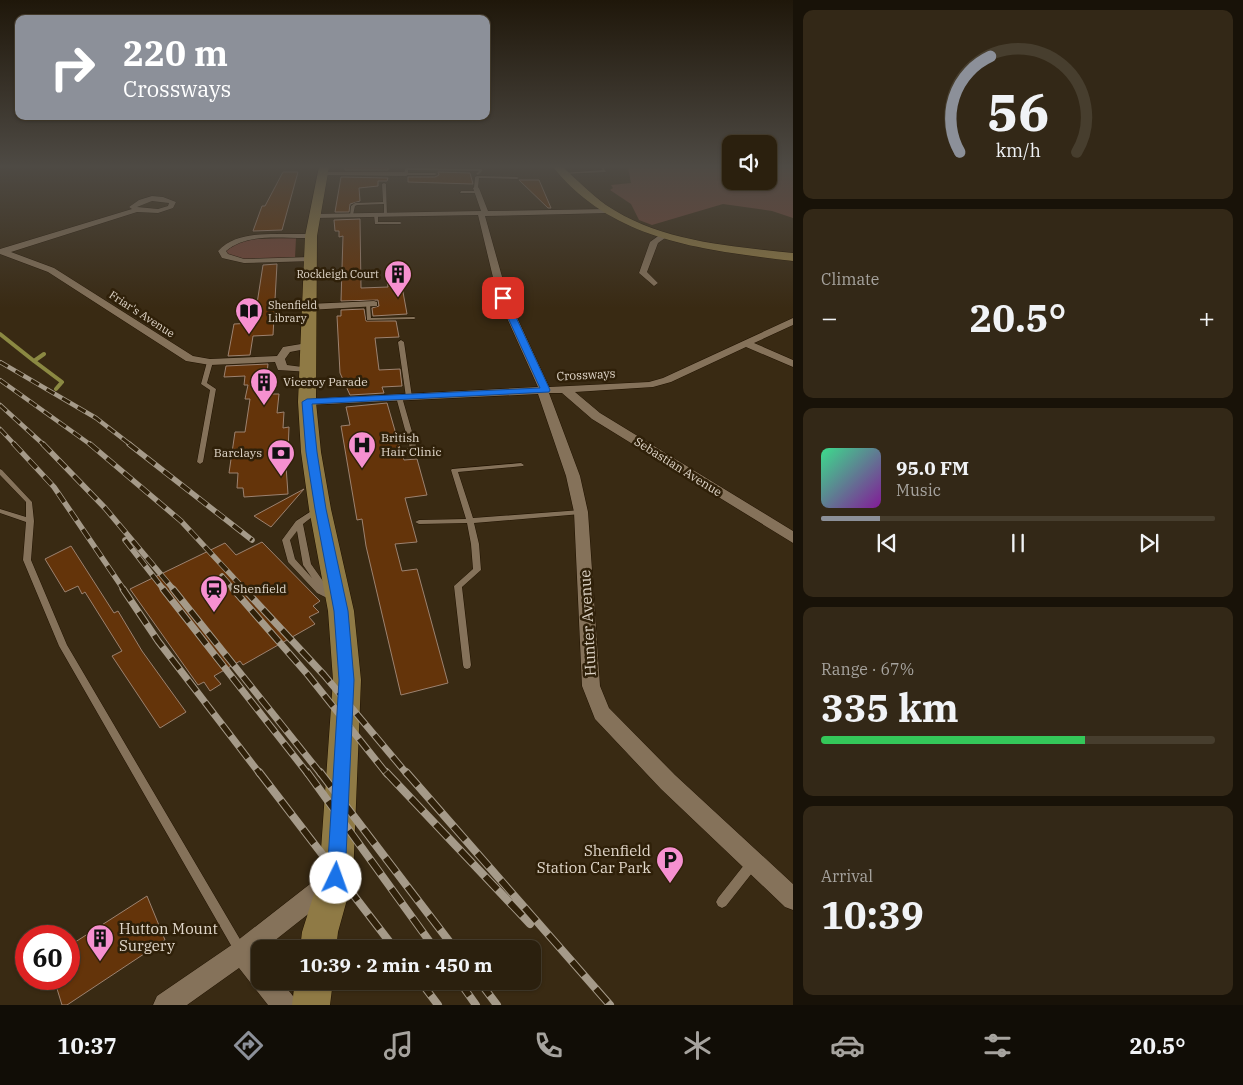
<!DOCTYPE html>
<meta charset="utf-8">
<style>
:root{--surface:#2b200e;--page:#332817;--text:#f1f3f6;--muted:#a6a39e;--line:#473e2e;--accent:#8c9099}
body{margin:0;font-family:"IBM Plex Serif",serif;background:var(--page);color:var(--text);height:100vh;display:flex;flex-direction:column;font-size:19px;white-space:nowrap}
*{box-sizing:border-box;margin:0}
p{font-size:16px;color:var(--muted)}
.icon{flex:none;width:28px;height:28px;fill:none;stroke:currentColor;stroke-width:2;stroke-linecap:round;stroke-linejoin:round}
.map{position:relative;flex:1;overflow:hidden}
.side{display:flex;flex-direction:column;gap:10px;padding:10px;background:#181208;width:450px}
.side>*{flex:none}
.top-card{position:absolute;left:15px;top:15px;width:475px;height:105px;border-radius:10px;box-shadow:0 1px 4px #0004,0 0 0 1px var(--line);background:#8c9099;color:#fff;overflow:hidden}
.tools{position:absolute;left:722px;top:135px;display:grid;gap:10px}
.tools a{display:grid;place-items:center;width:55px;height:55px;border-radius:10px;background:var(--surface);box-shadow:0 1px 4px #0004,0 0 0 1px var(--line);font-size:25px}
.speed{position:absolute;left:15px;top:925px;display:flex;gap:10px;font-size:25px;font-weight:700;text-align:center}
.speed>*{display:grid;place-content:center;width:65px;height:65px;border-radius:50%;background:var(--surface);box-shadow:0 1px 4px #0004,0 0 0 1px var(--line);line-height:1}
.speed .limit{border:8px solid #d22;background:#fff;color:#111}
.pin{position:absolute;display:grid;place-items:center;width:42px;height:42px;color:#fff;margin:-21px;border-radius:10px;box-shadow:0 2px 8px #0006}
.me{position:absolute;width:55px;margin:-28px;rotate:3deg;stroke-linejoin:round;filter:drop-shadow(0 0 4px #0008)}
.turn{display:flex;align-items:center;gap:18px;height:105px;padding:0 25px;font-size:22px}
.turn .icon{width:65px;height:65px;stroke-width:2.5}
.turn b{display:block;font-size:35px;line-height:42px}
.big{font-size:38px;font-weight:700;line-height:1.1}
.side .card{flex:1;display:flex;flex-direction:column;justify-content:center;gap:8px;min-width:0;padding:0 18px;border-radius:10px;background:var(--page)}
.side .dial{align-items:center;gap:0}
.dial svg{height:130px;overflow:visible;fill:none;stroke:var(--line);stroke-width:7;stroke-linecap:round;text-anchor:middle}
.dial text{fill:var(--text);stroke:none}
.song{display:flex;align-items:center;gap:15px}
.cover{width:60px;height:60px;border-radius:8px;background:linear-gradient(135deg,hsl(150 70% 55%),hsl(290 70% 35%))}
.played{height:5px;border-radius:2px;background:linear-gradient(90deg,var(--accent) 15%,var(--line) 15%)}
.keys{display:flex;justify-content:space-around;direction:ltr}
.heat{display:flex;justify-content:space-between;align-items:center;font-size:28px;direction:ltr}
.charge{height:8px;border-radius:4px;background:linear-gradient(90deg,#34c759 67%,var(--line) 0)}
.trip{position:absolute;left:251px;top:940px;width:290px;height:50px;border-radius:10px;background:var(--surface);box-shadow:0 1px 4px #0004,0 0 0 1px var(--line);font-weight:700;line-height:50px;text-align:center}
.tabs{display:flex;height:80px;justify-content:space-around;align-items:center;background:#110d06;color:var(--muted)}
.tabs .icon{width:35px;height:35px}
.tabs .active{color:var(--accent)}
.tabs b{font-size:22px;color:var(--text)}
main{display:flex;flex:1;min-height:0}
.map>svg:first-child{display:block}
.green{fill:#724537}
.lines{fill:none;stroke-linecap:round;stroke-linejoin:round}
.stream{stroke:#8b8942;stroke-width:4}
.building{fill:#64340a;stroke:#9c8270}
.lane-casing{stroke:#201200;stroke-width:1}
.street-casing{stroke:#201200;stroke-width:1}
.primary-casing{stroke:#201200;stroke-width:1}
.lane{fill:#85725a;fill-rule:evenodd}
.street{fill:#85725a;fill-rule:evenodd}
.primary{fill:#8f7a45;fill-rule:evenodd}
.rail-far3-casing{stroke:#a59a89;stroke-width:4.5}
.rail-far2-casing{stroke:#a59a89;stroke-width:5.5}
.rail-far1-casing{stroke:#a59a89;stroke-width:7}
.rail-casing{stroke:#a59a89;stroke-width:8}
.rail-far3{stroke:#2f2009;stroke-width:3;stroke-dasharray:9;stroke-linecap:butt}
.rail-far2{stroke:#2f2009;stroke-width:4;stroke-dasharray:11;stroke-linecap:butt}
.rail-far1{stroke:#2f2009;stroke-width:5;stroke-dasharray:14;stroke-linecap:butt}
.rail{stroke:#2f2009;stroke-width:6;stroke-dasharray:18;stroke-linecap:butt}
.route{fill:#1a73e8;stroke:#114b97}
.labels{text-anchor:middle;stroke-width:5;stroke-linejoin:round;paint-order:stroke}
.far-poi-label{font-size:11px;fill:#e0d6c9;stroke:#2f2009;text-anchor:end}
.far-street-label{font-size:11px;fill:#e0d6c9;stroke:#2f2009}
.street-label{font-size:12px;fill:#e0d6c9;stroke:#2f2009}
.poi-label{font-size:12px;fill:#e0d6c9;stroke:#2f2009;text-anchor:start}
.near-street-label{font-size:15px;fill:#e0d6c9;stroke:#2f2009}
.near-poi-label{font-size:15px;fill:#e0d6c9;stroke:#2f2009;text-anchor:end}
</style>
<main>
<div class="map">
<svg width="793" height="1005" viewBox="0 0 793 1005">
<rect width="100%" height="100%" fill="#392a13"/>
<path class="green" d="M628,167h103v14h38v-14h24v51l-21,-7 -49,-7 -71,21 -13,-5 -8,-16 -21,-14 3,-2 -2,-3 20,-2z
M296,238l-1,20c-16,0 -58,6 -69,-5v-5l22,-9z"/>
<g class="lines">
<path class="stream" d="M0,334l34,27
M44,354l-10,7 28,21 -6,7"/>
</g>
<path class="building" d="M345,167h43v3h-43z
M283,172h15l-16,58 -29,1 9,-25h3z
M438,172l32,1 3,11 -65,-2v-5h27l4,-2z
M341,177l47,1 -1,3h-9v5l-19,2 1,13 -10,3 -1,8h-14z
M519,180h20l12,28h-3z
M360,219l1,69 27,-1 -1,-6h14l6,33 -34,2 -1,-8 7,-2 -1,-6 -37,1 2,-65 -4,1v-6h-4l-1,-11z
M277,264l-4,71 -20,1 -3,19 -22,1 6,-32 20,-1 9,-58z
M364,309l2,12h30l3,16 -24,1 4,32 21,-1 2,17 -20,1 2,6 -34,2 -10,-22 -3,-57h4v-6z
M268,364l-2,18h8l-2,12h7l-2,19 7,-1 -1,16 6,-1 -1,25h-3l3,42 -44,3 -1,-9h-6l1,-15h-9l6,-41h10l5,-33h-5l3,-14h-4l1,-9 -21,1 2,-11z
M387,403l13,45 -10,1 -2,4 4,3 10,-2 2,6 13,-1 10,36 -22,3 12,44 -22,2 7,27 15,-2 31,114 -47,12 -35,-149 -4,-27 -5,1 -16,-94 9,-1 -4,-18z
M304,489l-33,38 -17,-11z
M262,542l58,59 -7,5 6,6 -10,5 6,7 -72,41 -3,-4 -26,15 7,8 -11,7 -6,-9 -6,3 -68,-96 95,-46 11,12z
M71,546l43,67 4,-2 24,40 44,61 -26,16 -48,-72 10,-5 -37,-59 -3,2 -4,-8 -13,6 -20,-33z
M147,896l18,44 -98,65h-5l-8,-26h15v-33z"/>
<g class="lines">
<g class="lane-casing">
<path id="lane" d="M603,167l3,5 -42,2 -2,-1 41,-3 -2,-2z
M407,168l74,1 2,1 -5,5 -2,-1 3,-3 -71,-1v3h27l2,1 -2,1h-29l-2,-1 1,-5z
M477,176l40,1 2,1 -2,1 -38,-1 -1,10 -2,1 -2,-1 1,-11z
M384,183l2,1 1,32 -3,-1v-11l-27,1 -2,1 -2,9 -3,1 1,-10 4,-3 28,-1 -1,-18z
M461,191h16l2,1 -2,1h-17z
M376,214l2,1v7h22l2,1 -2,1h-25l-1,-9z
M366,303l4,1 1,14 43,-1 2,1 -2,1 -47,1z
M401,340l3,2 8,55 -3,2 -3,-2 -8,-55z
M210,360l3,2 -6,21 9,6 -13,73 -3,2 -3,-2 13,-72 -9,-6 6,-22z
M399,395l3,2 15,52 -3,2 -22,3 -2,-1 -1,-1 1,-1 20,-3 -14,-51z
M521,463l3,2 -1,1 -65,6 15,46 108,-8 3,2 -3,2 -107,9 5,21 2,26 -19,17 9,78 -1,3 -3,1 -3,-1 -1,-3 -9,-79 19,-17 -2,-25 -4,-21 -48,1 -4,-2 4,-2 47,-1 -15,-49 1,-1z
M0,469l2,1 30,32 2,19 -3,39 36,85 177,301 2,4 -2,4 -4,2 -4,-2 -177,-308 -36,-86 3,-38 -26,-9v-4l26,8v-15l-26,-27z
M316,508h4l1,2 -18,14 8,40 22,31 -1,3 -3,1 -12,-6 -29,-31 -6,-22 14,-19zM297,531l6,34 9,13 -17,-19 -5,-19z
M752,859l4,1 1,4 -1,4 -30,38 -4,2 -4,-2 -2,-4 2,-4 30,-38z"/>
</g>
<g class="street-casing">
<path id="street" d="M321,172h85l3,2 -3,2 -87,-1z
M476,186l3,2 9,23 120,-2 4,2 -4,2 -123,3 23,82 41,89 100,-5 14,-4 130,-60v7l-39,18 39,17v7l-47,-20 -75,35 -18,5 -78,5 25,21 193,118v12l-201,-124 -30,-26h-13l31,83 8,36 12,174 9,22 66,67 118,109v26l-8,-3 -124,-118 -66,-70 -13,-33 -8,-174 -8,-36 -28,-82 -231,11 -6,-3 6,-3 231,-12 -40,-89 -20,-83 -164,3 -4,-2 4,-2 167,-3 -8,-23z
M152,196l11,1 13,5 -3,6 -15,5 -21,-1 -126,40 43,16 139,88 17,3 67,-3 6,-9 24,-4 4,1v4l-21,4 -5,7 2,6 23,3v4l-32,-2 -3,-8 -65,3 -24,-4 -138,-89 -48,-18v-5l132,-40 -3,-2 10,-7zM152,201l17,2 -1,3 -10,3 -21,-2z
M277,234h34l4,2 -4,2c-27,1 -63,-6 -85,13l2,3 16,5 66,-2h3v4l-69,2 -22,-5 -4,-7c15,-16 38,-17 59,-17z
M661,234l7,2 -10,7 -11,29 11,11 -4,3 -15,-13 11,-31z
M374,301l3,1v4l-68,4 -5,-3 5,-3z
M327,874l8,3 3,8 -3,8 -71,56h-4l-2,5 2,2v25h21l12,15 4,9h-29l-29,-37 -52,37h-34l4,-9 76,-52 86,-67z"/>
</g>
<g class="primary-casing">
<path id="primary" d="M319,167h10l-12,69 -1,166 5,50 10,57 23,102 7,69 -8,198 -15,54 -2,17h-36l2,-17 17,-54 14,-198 -5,-69 -19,-102 -8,-57 -3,-50 7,-166z
M553,167h10c14,13 28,27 43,38 55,37 124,41 187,48v8c-88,-11 -180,-19 -240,-94z
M295,981h38l-3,24h-38z"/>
</g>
<use href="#lane" class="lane"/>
<use href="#street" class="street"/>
<use href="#primary" class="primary"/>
<g class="rail-far3-casing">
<path id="rail-far3" d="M0,362l96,56 35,27
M0,380l91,65
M0,405l44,40
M0,429l15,16"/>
</g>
<g class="rail-far2-casing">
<path id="rail-far2" d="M14,444l40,43 70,103
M43,444l62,64 69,82
M90,444l91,77 64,69
M129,444l123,96
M125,540l39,50
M222,576l12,14"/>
</g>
<g class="rail-far1-casing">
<path id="rail-far1" d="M123,589l35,52 102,133
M163,589l145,185
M173,589l148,185
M233,589l75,86 79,99
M244,589l80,86 83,99"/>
</g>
<g class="rail-casing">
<path id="rail" d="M259,772l136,177
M307,772l128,177
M320,772l135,177
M386,772l144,152
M406,772l204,233
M420,981l18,24
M459,981l17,24
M479,981l18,24"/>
</g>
<use href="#rail-far3" class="rail-far3"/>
<use href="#rail-far2" class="rail-far2"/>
<use href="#rail-far1" class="rail-far1"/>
<use href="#rail" class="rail"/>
</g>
<linearGradient id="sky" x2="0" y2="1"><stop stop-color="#1f170a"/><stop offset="0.54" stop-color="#4e4a44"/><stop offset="1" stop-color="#4e4a44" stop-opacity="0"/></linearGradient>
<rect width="793" height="308" fill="url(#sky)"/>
<path class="route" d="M503,296l4,2 43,92 -1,2 -237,12 5,48 9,57 22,102 6,69 -9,198 -3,7 -6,2 -7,-2 -2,-7 12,-198 -5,-69 -19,-102 -9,-57 -4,-50 5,-3 233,-11 -41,-90z"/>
<defs>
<g id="building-pin" transform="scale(1.4375)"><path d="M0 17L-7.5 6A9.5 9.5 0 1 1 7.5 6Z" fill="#f690d0" stroke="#2f2009"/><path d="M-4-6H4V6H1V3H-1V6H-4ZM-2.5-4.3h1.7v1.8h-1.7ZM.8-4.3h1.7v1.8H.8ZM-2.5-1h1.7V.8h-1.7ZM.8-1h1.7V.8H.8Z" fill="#111"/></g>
<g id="library-pin" transform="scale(1.4375)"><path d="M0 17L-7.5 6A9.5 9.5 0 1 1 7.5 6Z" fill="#f690d0" stroke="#2f2009"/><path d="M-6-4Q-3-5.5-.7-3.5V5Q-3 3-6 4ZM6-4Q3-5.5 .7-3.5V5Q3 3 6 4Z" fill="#111"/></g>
<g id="hospital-pin" transform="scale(1.4375)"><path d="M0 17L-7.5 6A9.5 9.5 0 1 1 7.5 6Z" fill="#f690d0" stroke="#2f2009"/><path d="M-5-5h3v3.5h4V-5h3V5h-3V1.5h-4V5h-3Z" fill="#111"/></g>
<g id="bank-pin" transform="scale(1.4375)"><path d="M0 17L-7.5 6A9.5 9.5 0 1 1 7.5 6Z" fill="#f690d0" stroke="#2f2009"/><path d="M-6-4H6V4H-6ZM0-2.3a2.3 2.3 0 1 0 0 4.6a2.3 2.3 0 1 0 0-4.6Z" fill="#111"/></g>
<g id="station-pin" transform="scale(1.4375)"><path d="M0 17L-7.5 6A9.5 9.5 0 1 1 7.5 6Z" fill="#f690d0" stroke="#2f2009"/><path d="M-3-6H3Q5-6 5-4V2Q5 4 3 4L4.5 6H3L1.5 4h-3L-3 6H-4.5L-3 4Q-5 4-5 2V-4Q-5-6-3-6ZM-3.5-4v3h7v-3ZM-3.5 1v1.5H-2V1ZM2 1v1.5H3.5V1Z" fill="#111"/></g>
<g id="parking-pin" transform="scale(1.4375)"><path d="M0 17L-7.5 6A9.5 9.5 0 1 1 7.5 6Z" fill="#f690d0" stroke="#2f2009"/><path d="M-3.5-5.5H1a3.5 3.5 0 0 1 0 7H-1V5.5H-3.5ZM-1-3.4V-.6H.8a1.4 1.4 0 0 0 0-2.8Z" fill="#111"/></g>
</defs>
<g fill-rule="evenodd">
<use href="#building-pin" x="398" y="274"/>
<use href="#library-pin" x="249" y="311"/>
<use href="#building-pin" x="264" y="382"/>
<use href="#hospital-pin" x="362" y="445"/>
<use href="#bank-pin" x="281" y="453"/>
<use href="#station-pin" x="214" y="589"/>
<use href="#parking-pin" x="670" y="860"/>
<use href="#building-pin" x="100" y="938"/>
</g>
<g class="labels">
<g class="far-poi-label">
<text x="379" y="278">Rockleigh Court</text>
<text x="268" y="309" text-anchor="start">Shenfield<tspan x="268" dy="13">Library</tspan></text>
</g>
<g class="far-street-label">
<text transform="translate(142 314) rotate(33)" y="4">Friar's Avenue</text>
</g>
<g class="street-label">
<text transform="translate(586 375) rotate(-3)" y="4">Crossways</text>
<text transform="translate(678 467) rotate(32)" y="4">Sebastian Avenue</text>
</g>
<g class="poi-label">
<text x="283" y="386">Viceroy Parade</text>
<text x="381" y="442">British<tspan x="381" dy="14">Hair Clinic</tspan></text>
<text x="262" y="457" text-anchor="end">Barclays</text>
<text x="233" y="593">Shenfield</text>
</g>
<g class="near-street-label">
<text transform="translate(588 623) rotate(-93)" y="5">Hunter Avenue</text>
</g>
<g class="near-poi-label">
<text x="651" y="856">Shenfield<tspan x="651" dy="17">Station Car Park</tspan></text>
<text x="119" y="934" text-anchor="start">Hutton Mount<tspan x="119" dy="17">Surgery</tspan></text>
</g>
</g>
</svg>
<div class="tools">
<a><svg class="icon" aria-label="sound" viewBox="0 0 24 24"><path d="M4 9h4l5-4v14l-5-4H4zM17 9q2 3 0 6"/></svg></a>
</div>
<div class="speed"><div class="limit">60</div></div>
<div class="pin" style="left:503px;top:298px;background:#d93025"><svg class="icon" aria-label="arrive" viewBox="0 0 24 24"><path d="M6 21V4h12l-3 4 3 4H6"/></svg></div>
<svg class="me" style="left:336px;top:878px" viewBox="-20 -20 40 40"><circle r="19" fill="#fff"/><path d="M0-13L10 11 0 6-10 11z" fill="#1a73e8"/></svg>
<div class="trip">10:39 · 2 min · 450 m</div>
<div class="top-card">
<div class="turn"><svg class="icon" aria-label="right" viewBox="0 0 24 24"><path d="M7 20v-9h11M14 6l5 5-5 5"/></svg><div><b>220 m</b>Crossways</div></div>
</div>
</div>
<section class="side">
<div class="card dial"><svg viewBox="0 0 100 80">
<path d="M14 69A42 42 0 1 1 86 69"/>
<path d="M14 69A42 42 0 0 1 33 10" stroke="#8c9099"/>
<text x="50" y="56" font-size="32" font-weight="700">56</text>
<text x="50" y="72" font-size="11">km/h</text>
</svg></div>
<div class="card"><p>Climate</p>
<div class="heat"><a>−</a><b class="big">20.5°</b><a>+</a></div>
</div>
<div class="card">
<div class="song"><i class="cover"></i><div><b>95.0 FM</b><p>Music</p></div></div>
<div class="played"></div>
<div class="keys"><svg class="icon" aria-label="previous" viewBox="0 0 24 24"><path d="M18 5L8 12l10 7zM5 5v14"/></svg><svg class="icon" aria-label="pause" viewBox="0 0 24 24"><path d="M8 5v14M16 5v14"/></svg><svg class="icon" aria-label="next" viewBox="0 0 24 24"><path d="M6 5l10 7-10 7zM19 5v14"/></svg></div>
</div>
<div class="card"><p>Range · 67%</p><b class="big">335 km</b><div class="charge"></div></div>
<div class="card"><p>Arrival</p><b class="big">10:39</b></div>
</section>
</main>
<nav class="tabs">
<b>10:37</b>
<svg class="icon active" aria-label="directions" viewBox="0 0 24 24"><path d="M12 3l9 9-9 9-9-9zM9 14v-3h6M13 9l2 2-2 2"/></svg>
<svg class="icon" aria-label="music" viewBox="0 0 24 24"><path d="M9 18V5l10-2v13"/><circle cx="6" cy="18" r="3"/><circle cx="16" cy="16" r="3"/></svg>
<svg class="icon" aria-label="phone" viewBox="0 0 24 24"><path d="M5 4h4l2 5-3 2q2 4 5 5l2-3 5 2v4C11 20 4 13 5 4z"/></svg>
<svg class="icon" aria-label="climate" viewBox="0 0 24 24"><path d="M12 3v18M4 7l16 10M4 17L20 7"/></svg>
<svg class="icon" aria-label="car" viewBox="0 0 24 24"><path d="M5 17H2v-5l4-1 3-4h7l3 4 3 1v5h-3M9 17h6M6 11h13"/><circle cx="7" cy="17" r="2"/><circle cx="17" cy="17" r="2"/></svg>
<svg class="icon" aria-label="filters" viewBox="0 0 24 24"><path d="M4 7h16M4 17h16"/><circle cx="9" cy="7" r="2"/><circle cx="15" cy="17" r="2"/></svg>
<b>20.5°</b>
</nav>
